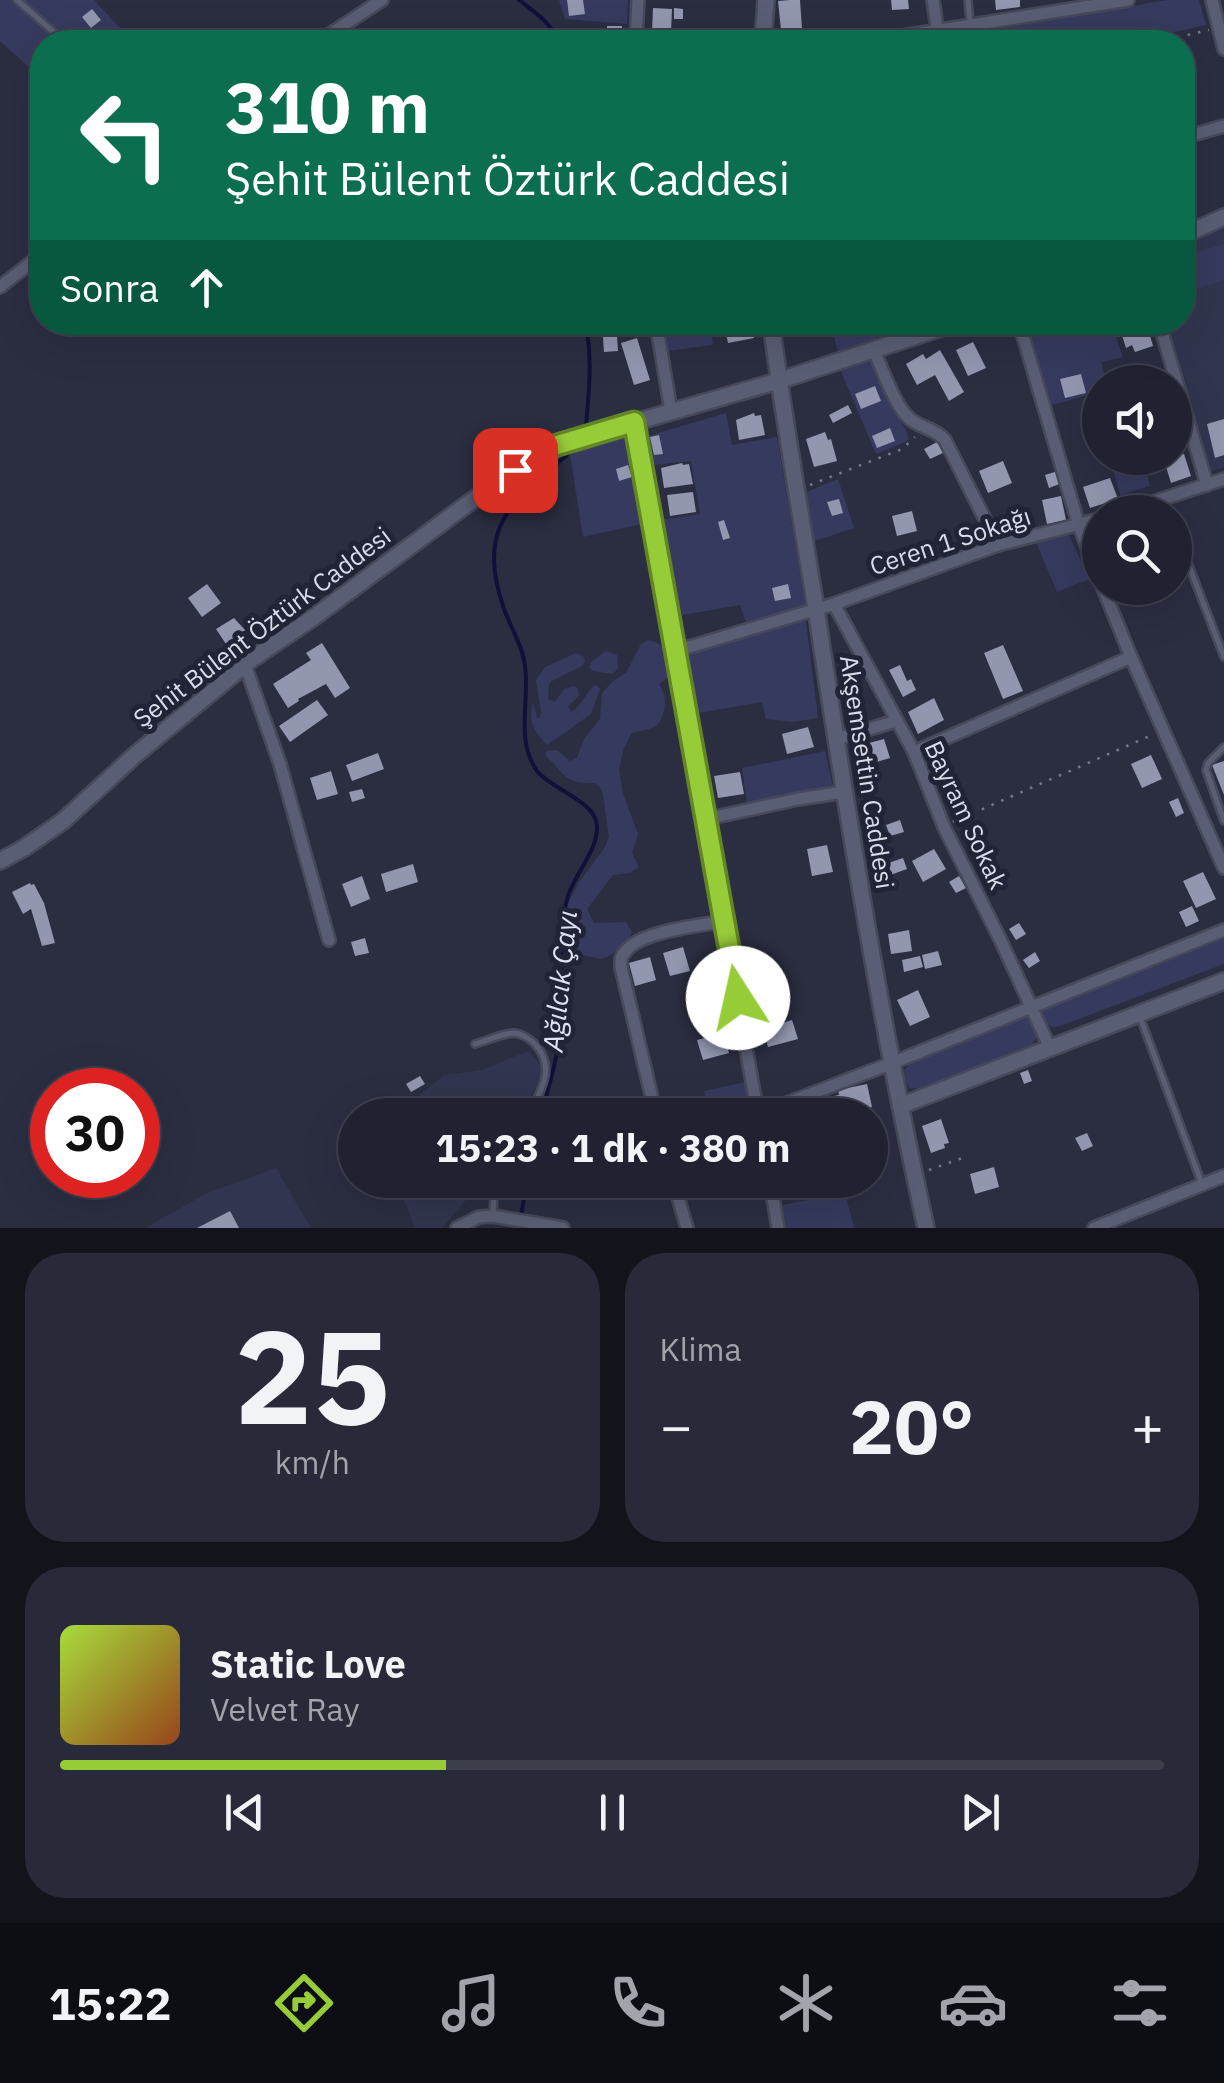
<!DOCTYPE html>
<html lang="tr">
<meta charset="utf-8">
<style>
:root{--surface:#202231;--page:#282a39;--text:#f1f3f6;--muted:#a2a4ab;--line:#3d3f4d;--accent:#97cc39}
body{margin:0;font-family:"IBM Plex Sans",sans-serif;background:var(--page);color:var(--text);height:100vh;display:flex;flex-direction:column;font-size:38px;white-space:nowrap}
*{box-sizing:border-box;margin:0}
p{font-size:32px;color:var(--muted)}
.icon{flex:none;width:55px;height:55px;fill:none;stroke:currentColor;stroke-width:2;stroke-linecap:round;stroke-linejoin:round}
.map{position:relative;height:1228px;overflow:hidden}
.drawer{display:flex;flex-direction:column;gap:25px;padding:25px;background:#12131b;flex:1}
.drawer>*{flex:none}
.banner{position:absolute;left:30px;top:30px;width:1165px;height:305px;border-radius:40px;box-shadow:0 10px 40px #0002,0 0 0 2px var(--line);background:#0b6e4f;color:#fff;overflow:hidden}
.buttons{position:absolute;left:1082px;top:365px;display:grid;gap:20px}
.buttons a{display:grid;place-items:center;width:110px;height:110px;border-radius:50%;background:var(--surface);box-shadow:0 10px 40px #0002,0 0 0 2px var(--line);font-size:50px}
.speed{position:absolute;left:30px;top:1068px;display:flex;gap:20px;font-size:50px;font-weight:700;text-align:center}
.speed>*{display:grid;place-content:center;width:130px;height:130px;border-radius:50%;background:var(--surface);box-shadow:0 10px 40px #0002,0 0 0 2px var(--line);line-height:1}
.speed .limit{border:15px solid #d22;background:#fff;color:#111}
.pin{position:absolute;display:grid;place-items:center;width:85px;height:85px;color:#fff;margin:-42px;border-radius:20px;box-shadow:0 5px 15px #0006}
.me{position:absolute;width:110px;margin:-55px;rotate:350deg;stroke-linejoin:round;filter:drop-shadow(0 0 8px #0008)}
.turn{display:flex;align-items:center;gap:35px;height:210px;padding:0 30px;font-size:45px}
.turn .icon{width:130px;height:130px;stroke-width:2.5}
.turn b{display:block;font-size:70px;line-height:85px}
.then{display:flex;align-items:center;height:95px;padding:0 30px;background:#0003;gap:20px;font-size:38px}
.big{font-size:75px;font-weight:700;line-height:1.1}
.drawer .tile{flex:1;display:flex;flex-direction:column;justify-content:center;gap:15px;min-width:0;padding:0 35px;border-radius:40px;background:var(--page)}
.drawer .dial{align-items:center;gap:0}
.dial b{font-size:130px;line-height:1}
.song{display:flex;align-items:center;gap:30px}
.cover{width:120px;height:120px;border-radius:15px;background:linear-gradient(135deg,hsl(80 70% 55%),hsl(20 70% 35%))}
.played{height:10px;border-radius:5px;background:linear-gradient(90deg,var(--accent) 35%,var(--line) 35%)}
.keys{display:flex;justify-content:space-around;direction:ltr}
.heat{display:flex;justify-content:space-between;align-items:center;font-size:55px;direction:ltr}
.drawer .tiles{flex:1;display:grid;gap:25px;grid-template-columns:1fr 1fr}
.tile:last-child{grid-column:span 2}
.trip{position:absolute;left:338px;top:1098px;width:550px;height:100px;border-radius:50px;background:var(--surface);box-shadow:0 10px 40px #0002,0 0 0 2px var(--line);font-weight:700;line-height:100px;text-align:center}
.tabs{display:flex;height:160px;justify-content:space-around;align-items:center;background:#0d0e14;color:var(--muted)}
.tabs .icon{width:70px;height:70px}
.tabs .selected{color:var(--accent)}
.tabs b{font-size:45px;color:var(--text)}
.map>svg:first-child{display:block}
.built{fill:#31354f}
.green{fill:#363a5e}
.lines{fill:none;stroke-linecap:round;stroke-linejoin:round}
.stream{stroke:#11103b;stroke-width:4}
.building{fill:#9296af}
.lane-casing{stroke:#47495a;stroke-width:10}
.street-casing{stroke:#47495a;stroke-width:16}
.secondary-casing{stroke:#47495a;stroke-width:20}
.path{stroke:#777a8a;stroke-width:2.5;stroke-dasharray:2.5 8;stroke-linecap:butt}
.lane{stroke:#5a5e74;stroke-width:5}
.street{stroke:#5a5e74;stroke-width:11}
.secondary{stroke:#5a5e74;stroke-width:15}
.route-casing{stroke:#628525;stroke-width:25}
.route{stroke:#97cc39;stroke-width:18}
.labels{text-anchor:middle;stroke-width:10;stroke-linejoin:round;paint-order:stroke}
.street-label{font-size:25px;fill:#dadce9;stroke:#212437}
.water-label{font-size:28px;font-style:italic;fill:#dfe2f2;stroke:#212437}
</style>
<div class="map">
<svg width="1224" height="1228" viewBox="0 0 1224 1228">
<rect width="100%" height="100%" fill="#2b2e41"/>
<path class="built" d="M1224,228v239l-16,5 -42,-149 16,-1 1,-76z
M528,1051l16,18 -21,46h-127l48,-40 38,-5z
M276,1168l35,60h-166l62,-35z
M396,1180h87l-41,48h-27z"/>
<path class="green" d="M0,0h94l39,42h-91v37l-42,-38z
M559,0h69l-1,24 -62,-5z
M1167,0h32l7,25 -74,17h-185l-1,-4z
M1224,244v36l-29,9 -9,-34z
M662,323h48l3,22 -47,6z
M830,323h40l8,17 -39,15z
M1026,323h85l12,34 -22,5 6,20h-7v10l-48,13z
M871,358l37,77v5l-3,2 -29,12 -37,-87z
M726,413l6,32 45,-8 29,173 -59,16 -7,-21 -58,10 -21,-95 39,-6 -9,-53 -38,4 -5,-29z
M625,432l21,91 -63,14 -14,-89z
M1110,458h41l4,13 -8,2 3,13 -30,9z
M838,479l16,49 -42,14 -8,-49z
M1068,533l21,46 -32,13 -21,-50z
M805,614l13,104 -25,4 -27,-3 -4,-17 -69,12 -9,-64z
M648,640c13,2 29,16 24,32 -2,4 -10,10 -13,12 6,10 7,14 5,26 -4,22 -16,17 -33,24l-7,14 -5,21 4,25 15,40 -6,19 7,14 -9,6 -17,2 -26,34 7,14 32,-1 6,10 -5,10 -16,13 -9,4 -36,-7 -9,-7 2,-26 21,-38 25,-34 4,-10 -6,-43 -3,-7 -5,-4c-32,0 -28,-7 -49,-27v-5l11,-1 13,11 7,-3 7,-19 16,-20 2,-26 11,-12 13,-8 15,-29z
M606,651l11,4 1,13 -5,6 -20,-3 -4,-4 3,-6z
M576,653l8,4 1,5 -3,4 -30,15 -3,3 -1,15 7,3 9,-13 10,-3 4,3 1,7 -11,10 3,6c11,-6 14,-19 24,-27l3,1 2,3 -9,25 -44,31c-13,-15 -19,-21 -14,-43l4,16h3l1,-6 -5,-32 9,-13z
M825,751l8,36 -86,16 -5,-35z
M1224,930v34l-164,62c-14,3 -16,-5 -21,-18z
M1027,1016l8,8 2,12 -5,9 -110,44 -13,-1 -7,-15 7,-9z
M746,1082l5,33h-42l-5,-24z
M845,1193l9,35h-68l-4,-23z"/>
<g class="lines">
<path class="stream" d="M519,0c14,11 35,24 38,42
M582,431l4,-6c3,-34 7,-68 -1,-103
M541,1115c9,-32 18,-63 21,-97 3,-39 -6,-82 6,-122 7,-23 30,-45 29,-70 -1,-25 -46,-37 -60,-55 -22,-31 -7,-70 -12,-105 -2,-19 -14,-38 -21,-57 -27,-79 3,-105 62,-153l6,-9
M519,1228l8,-48"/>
</g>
<path class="building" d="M567,0h16l2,14 -16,2z
M790,0h10l2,29 -21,1 -3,-29z
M891,0h17l1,9 -17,1z
M995,0h25v7l-24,3z
M653,8l19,1 -1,23h-19z
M674,8l9,1v10h-9z
M92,9l9,11 -10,8 -9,-11z
M607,26h15v14h-15z
M716,30h18v12h-18z
M730,322h21l3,16 -26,5 -4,-19z
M876,322h22l4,11 -21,7z
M1141,322h5l7,24 -18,6 -3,-7 -6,3 -6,-19z
M617,336l1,15 -14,1 -1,-15z
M637,338l13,42 -16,5 -13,-42z
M973,342l13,26 -18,8 -12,-26z
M940,350l24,42 -15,9 -14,-26 -18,10 -11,-21 17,-10 3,5z
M1081,374l5,19 -21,5 -5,-19z
M875,386l6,15 -20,8 -6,-15z
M848,405l4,8 -19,10 -4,-8z
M754,413l1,3 6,-1 4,20 -26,5 -3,-20z
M1224,419v36l-9,3 -8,-34z
M890,428l5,13 -18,7 -5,-12z
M825,432l3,8 3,-1 6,22 -23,6 -8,-28z
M659,435l4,19 -9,1 -4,-18z
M937,442l6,11 -13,6 -6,-10z
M1184,454l7,22 -20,7 -7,-23z
M1003,461l9,22 -24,10 -9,-22z
M682,463l1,2 6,-1 4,20 -29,4 -3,-20z
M628,465l4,12 -13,4 -3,-12z
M1058,471l4,12 -13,5 -4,-13z
M1110,478l8,21 -28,9 -7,-21z
M693,492l3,20 -26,4 -3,-21z
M1061,496l5,24 -19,4 -5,-24z
M839,499l4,14 -11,3 -5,-14z
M912,511l5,20 -20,5 -5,-20z
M724,520l6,18 -7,2 -5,-18z
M207,584l14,19 -19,14 -14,-19z
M788,584l3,14 -16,3 -3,-13z
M234,618l11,12 -2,2 7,11 -9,5 -3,-3 -8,5 -14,-21z
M322,643l28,45 -15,10 -9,-14 -28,15 1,2 -11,7 -15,-24 38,-24 -5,-7z
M1003,645l20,46 -20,8 -19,-46z
M900,665l7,16 4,-2 5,11 -13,7 -14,-27z
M934,698l10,22 -26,14 -10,-22z
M317,700l11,15 -38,27 -11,-16z
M808,727l6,20 -27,7 -5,-20z
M884,739l6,19 -30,9 -6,-20z
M378,753l6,16 -32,12 -6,-16z
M1151,755l11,24 -20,9 -11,-24z
M1224,761v34l-12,-30z
M331,771l7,23 -21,6 -7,-22z
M740,772l4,22 -26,4 -4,-22z
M362,789l3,9 -13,4 -3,-10z
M1178,798l6,15 -8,4 -7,-15z
M900,820l4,12 -14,4 -4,-11z
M827,845l6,27 -21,4 -5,-27z
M934,849l12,20 -23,13 -11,-21z
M903,858l4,11 -25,9 -5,-11z
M413,864l5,18 -32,10 -5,-18z
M1203,872l13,27 -20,9 -13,-27z
M362,876l8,23 -19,8 -9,-23z
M959,876l7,12 -10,5 -7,-11z
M30,883l1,2 3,-1 10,19 11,40 -13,3 -11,-37 -8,5 -11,-22z
M1192,906l7,15 -13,6 -7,-15z
M1019,923l7,11 -10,6 -7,-11z
M909,930l3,21 -21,3 -3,-20z
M365,938l4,15 -14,3 -4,-14z
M683,947l7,24 -20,5 -7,-23z
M938,951l4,14 -17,4 -3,-14z
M1035,952l5,9 -11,7 -6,-8z
M920,956l3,11 -19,5 -2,-12z
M650,957l6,23 -21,6 -6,-23z
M918,990l12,27 -20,9 -13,-26z
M792,1020l6,19 -30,8 -5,-18z
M728,1032l3,12 -4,1 2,8 -26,7 -6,-20z
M1028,1070l4,11 -8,3 -4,-11z
M420,1076l5,8 -14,8 -5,-8z
M867,1084l5,23 -33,8h-10l-5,-17 15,-3 -1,-5z
M941,1119l8,24 -5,1 1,4 -14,5 -9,-27z
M1087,1133l6,13 -11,5 -7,-13z
M994,1167l5,20 -24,7 -5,-20z
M401,1180h36l-31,13z
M230,1211l9,17h-42z"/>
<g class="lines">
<g class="lane-casing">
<path id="lane" d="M17,0l48,42
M968,0l2,22
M1175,529l49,128
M1224,747l-16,16 -2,7 18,51
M1140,1017l62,167
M475,1044c11,-3 26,-10 38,-11 7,0 16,5 21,10 23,24 7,47 -5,72
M493,1216l1,-22 6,-14"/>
</g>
<g class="street-casing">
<path id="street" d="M933,0l6,42
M1212,0l12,49
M318,42l64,-42
M636,42l2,-42
M865,42l263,-42
M1182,138l42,-12
M0,287l42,-33
M656,322l15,89
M1019,322l60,204 21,53
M1159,322l48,163
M874,351c9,19 20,54 36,68 11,9 26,10 35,21l53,105
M634,423l124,692
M1122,512l102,-33
M1103,588l28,69 93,211
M834,604l80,148 30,75 57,114 49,107
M676,651l158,-47 164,-59 102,-26
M245,665l35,99 49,176
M836,739l60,-18
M914,752l217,-95
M706,819l92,-20 46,-7
M758,1114l134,-51 332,-133
M656,1115l-35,-148c0,-7 -1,-10 4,-15 15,-21 74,-26 99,-31
M673,1180l14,48
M770,1180l8,48
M457,1228l22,-11 14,-1 70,12
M1094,1228l130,-52"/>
</g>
<g class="secondary-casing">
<path id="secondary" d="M763,42l3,-42
M1182,236l42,-19
M771,322c13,99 30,195 46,293 31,205 64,410 109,613
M0,861l24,-13 39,-27 71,-65 118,-97 62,-42 182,-134 38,-26 29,-14 215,-62 181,-59
M900,1106l324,-125"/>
</g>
<path class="path" d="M1157,42l52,-12
M810,485l92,-36 13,-12
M953,822l199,-87
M929,1170l36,-13"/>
<use href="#lane" class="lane"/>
<use href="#street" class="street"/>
<use href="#secondary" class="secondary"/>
</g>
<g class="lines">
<g class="route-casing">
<path id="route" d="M515,470l39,-24 80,-24 104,576"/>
</g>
<use href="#route" class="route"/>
</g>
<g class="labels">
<g class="street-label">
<text transform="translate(950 541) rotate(-18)" y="9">Ceren 1 Sokağı</text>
<text transform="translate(262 627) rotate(-37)" y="9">Şehit Bülent Öztürk Caddesi</text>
<text transform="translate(867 772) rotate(81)" y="9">Akşemsettin Caddesi</text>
<text transform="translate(966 815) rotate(65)" y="9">Bayram Sokak</text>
</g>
<g class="water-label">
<text transform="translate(560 981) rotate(-84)" y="10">Ağılcık Çayı</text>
</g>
</g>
</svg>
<div class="buttons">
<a><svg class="icon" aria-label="sound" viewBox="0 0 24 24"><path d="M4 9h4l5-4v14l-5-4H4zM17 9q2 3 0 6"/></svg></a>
<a><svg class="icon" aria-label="search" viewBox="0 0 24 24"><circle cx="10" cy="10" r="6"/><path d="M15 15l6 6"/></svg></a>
</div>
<div class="speed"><div class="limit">30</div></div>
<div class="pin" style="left:515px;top:470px;background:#d93025"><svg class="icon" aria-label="arrive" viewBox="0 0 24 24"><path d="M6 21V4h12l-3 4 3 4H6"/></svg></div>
<svg class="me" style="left:738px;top:998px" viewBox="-20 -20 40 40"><circle r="19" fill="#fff"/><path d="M0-13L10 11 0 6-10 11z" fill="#97cc39"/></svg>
<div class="trip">15:23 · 1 dk · 380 m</div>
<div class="banner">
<div class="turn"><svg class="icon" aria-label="left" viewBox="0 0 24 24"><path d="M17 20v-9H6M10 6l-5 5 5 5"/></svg><div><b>310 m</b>Şehit Bülent Öztürk Caddesi</div></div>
<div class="then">Sonra<svg class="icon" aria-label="ahead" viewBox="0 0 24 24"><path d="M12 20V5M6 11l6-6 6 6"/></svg></div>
</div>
</div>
<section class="drawer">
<div class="tiles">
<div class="tile dial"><b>25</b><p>km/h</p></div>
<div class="tile"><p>Klima</p>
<div class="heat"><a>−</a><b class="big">20°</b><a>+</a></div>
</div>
<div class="tile">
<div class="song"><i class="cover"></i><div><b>Static Love</b><p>Velvet Ray</p></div></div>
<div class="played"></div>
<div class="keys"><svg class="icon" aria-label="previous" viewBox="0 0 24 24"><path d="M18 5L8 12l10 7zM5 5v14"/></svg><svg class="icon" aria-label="pause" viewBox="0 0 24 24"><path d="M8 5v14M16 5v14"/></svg><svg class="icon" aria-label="next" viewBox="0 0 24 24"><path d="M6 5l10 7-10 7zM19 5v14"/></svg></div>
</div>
</div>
</section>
<nav class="tabs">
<b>15:22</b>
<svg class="icon selected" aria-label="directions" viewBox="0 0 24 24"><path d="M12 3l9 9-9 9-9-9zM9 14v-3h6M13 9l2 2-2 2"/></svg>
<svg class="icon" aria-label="music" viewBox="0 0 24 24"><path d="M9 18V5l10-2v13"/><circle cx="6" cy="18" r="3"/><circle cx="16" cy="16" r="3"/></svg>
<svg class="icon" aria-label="phone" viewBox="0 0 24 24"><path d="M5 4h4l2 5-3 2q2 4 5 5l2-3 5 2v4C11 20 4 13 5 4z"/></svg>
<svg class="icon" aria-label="climate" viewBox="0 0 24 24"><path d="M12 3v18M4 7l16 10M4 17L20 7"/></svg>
<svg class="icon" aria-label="car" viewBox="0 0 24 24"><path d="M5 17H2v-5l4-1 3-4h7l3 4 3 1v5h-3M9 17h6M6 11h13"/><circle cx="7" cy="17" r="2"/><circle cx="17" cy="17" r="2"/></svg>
<svg class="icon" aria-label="filters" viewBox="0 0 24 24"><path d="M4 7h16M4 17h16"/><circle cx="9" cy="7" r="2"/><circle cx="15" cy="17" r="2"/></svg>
</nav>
